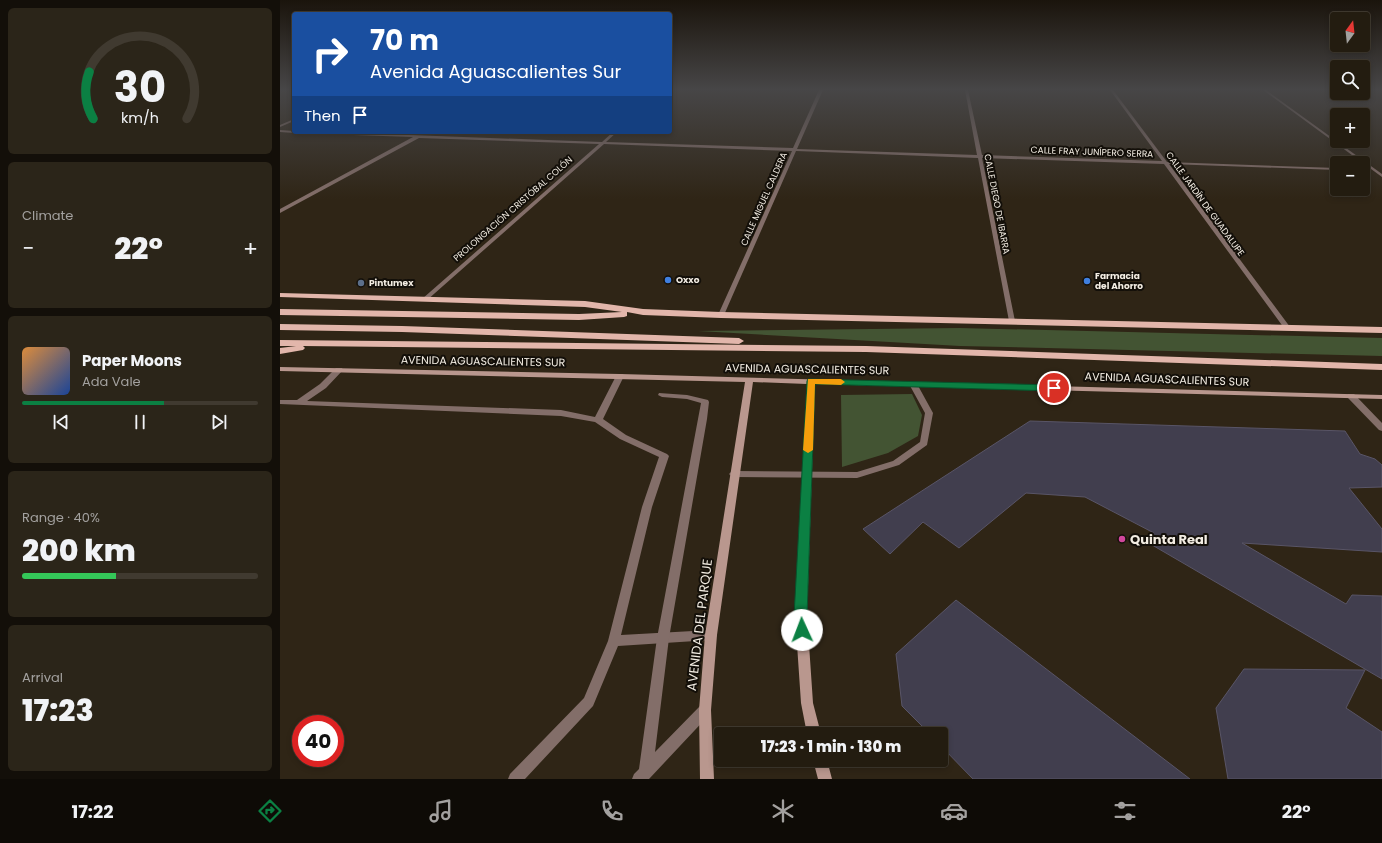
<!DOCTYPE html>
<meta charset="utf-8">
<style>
:root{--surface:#231c10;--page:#2b2519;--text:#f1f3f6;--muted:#a3a19f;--line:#403a30;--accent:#0b8043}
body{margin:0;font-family:Poppins,sans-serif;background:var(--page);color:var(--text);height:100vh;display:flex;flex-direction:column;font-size:15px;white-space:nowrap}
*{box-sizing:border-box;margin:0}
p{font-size:13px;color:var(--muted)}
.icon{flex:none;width:22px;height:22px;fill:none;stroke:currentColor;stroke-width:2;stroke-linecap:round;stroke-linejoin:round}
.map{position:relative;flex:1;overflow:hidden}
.details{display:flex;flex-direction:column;gap:8px;padding:8px;background:#130f09;width:280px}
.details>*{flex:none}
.guide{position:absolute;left:12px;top:12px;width:380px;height:122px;border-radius:4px;box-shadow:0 2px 6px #0003,0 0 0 1px var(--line);background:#1a4fa0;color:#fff;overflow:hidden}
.needle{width:26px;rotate:15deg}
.controls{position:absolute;left:1050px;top:12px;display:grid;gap:8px}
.controls a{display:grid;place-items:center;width:40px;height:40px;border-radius:4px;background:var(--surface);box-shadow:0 2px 6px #0003,0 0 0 1px var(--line);font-size:20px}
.speed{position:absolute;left:12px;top:715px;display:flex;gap:8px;font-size:20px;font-weight:700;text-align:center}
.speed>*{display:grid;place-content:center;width:52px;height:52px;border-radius:50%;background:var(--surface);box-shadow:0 2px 6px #0003,0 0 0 1px var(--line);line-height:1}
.speed .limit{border:6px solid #d22;background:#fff;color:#111}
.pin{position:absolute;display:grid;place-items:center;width:34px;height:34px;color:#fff;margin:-17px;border:2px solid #fff;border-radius:50%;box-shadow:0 1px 4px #0007}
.me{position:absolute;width:44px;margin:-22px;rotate:358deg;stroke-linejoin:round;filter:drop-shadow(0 0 3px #0008)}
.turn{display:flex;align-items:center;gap:14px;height:84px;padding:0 12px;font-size:18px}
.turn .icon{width:52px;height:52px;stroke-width:2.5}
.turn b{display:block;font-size:28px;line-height:34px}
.then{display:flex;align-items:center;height:38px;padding:0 12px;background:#0003;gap:8px;font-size:15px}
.big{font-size:30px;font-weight:800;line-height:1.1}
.details .widget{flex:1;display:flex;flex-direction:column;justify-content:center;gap:6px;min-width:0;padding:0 14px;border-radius:6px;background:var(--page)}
.details .dial{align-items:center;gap:0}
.dial svg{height:104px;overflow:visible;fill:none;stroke:var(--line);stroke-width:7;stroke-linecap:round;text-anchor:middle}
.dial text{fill:var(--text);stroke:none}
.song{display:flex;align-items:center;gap:12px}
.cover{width:48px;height:48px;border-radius:6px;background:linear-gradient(135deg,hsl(30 70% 55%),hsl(220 70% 35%))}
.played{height:4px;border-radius:2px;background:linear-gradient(90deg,var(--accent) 60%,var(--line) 60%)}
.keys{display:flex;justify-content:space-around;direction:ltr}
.heat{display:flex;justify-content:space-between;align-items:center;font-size:22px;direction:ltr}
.charge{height:6px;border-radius:3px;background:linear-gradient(90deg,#34c759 40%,var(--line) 0)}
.trip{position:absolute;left:434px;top:727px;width:234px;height:40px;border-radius:4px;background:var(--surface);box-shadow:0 2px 6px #0003,0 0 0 1px var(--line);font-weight:800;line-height:40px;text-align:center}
.tabs{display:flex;height:64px;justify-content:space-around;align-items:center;background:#0e0b06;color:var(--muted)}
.tabs .icon{width:28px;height:28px}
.tabs .current{color:var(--accent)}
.tabs b{font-size:18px;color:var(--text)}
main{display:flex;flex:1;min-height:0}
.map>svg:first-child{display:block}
.green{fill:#435433}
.building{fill:#413e4e;stroke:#595567}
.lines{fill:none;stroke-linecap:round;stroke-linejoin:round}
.lane{fill:#836e69;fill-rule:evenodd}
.street{fill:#836e69;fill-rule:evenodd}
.secondary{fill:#b9978e;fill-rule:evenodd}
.primary{fill:#e2b6ab;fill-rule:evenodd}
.route{fill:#0b8043;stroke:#07532c}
.slow{fill:#f59e0b}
.shop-dot{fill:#3f7fe0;stroke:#130f09;stroke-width:1.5}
.service-dot{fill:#5c6f8a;stroke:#130f09;stroke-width:1.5}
.hotel-dot{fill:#d1479c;stroke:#130f09;stroke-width:1.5}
.labels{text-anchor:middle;stroke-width:4;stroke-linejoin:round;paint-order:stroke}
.far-street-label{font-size:9px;fill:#f3ede3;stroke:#130f09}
.far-poi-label{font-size:9px;font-weight:bold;fill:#f3ede3;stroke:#130f09;text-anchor:start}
.street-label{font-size:11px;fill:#f3ede3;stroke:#130f09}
.near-poi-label{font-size:13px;font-weight:bold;fill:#f3ede3;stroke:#130f09;text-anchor:start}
.near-street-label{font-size:13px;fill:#f3ede3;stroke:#130f09}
</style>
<main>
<section class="details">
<div class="widget dial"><svg viewBox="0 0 100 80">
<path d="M14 69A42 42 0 1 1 86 69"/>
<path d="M14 69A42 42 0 0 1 11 33" stroke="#0b8043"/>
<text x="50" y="56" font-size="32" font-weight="700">30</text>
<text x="50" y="72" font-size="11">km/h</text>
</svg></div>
<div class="widget"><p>Climate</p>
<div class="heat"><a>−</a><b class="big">22°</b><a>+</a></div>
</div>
<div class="widget">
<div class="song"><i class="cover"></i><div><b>Paper Moons</b><p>Ada Vale</p></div></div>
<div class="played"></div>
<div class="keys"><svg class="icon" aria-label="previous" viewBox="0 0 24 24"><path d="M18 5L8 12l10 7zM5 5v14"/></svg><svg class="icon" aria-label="pause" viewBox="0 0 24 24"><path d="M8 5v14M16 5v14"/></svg><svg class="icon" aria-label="next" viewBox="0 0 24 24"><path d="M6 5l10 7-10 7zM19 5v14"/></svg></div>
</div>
<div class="widget"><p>Range · 40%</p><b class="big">200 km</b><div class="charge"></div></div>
<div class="widget"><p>Arrival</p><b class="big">17:23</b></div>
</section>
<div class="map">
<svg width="1102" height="779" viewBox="0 0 1102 779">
<rect width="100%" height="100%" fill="#2f2516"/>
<path class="green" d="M679,328l423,10v18l-422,-10 -262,-15z
M632,394l10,21 -4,21 -30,17 -46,14 -1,-72z"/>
<path class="building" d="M750,421l315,10 15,23 15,5 7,6v22l-33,1 33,41v23l-140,-9 104,61 6,-9 30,1v83l-235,-137 7,-9 -69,-36 -59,-4 -67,55 -36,-26 -33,32 -27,-25z
M676,600l234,179h-217l-32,-33v-12h-11l-28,-28 -6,-52z
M964,669l121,1 -19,38 36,24v47h-154l-12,-71z"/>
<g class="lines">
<path class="lane" d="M56,368h6l1,2 -17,18 -19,13 254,9 34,7 21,-41 4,-2h3l1,2 -21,43 23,16 41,19 2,2 -17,51 -31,128 90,-5 4,1 2,4 -2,4 -4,1 -93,6 -25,60 -68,73h-17l2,-5 74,-76 24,-57 34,-134 17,-50 -39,-18 -25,-17 -34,-6 -281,-12v-4h17l23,-16z
M630,382h6l17,31 -6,32 -28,20 -42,13 -123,-1 -3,-1 -2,-2 2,-2 3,-1 123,1 36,-11 27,-19 5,-29 -16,-29z
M1068,394h6l28,29v8l-3,-1 -31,-32 -1,-2z"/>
<path class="street" d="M539,90h4l-26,59 180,6 -12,-65h3l14,65 180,6 -52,-71h3l54,72 170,6v2l-168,-6 121,163 -4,2 -2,-1 -120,-164 -182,-6 33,163 -3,2 -3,-2 -31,-163 -182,-7 -72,164 -3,2 -3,-2 74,-164 -188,-7 -178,157h-4v-2l177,-155 -180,-6 -139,75v-4l133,-72 -119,-4 -14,-1v-2l14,1v1h35l273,10 11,-10h4l-11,10 187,6z
M983,90h3l116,84v3z
M14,119v2l-14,6v-2z
M379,393l28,2 21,5 1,2 -2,17 -38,219 -14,114 45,-46 5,-2 5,2 1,4 -1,4 -61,65h-17l2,-5 5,-5 18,-131 44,-235 -14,-4 -25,-2 -4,-2z"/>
<path class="secondary" d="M0,367l340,7 762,21v4l-567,-15 -8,231 6,88 8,31h-14l-6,-31 -6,-88 12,-231 -54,-2 -36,253 -6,75 3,69h-14l-1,-69 6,-75 40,-253 -465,-11z
M533,760h14l5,19h-14z"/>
<path class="primary" d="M0,293l305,8 58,8 78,3 661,15v6l-661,-15 -78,-3 -16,-3v4l-3,1 -45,3 -299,-5v-6l299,5 43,-2 -37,-5 -305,-10z
M0,324l122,2 337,12 5,3 -5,3 -337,-12 -122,-2z
M0,340l586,6 516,18v6l-516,-18 -563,-6 2,2 -2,2 -23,4v-6l16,-2h-16z"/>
</g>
<linearGradient id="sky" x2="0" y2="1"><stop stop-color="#1a140c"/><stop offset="0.45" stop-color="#474647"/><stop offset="1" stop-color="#474647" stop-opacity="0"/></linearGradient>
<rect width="1102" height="199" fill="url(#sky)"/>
<path class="route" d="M528,379l246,6 5,3 -5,3 -239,-7 -8,232 1,14 -2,4 -4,2 -5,-2 -2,-4 -1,-14 13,-235z"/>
<path class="slow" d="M528,379h33l4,3 -4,3 -26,-1 -2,66 -5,3 -5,-3z"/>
<g class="shop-dot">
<circle cx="388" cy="280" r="4"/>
<circle cx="807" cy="281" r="4"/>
</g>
<circle class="service-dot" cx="81" cy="283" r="4"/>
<circle class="hotel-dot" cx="842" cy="539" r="4"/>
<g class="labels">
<g class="far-street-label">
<text transform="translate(812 152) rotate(2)" y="3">CALLE FRAY JUNÍPERO SERRA</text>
<text transform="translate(484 199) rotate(-66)" y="3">CALLE MIGUEL CALDERA</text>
<text transform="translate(717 204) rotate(79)" y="3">CALLE DIEGO DE IBARRA</text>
<text transform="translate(925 204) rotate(54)" y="3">CALLE JARDÍN DE GUADALUPE</text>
<text transform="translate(233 209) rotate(-41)" y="3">PROLONGACIÓN CRISTÓBAL COLÓN</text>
</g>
<g class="far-poi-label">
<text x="815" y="279">Farmacia<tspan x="815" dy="10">del Ahorro</tspan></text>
<text x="396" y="283">Oxxo</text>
<text x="89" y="286">Pintumex</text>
</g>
<g class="street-label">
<text transform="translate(203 361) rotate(1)" y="4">AVENIDA AGUASCALIENTES SUR</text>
<text transform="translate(527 369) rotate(1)" y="4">AVENIDA AGUASCALIENTES SUR</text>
<text transform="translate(887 379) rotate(2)" y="4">AVENIDA AGUASCALIENTES SUR</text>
</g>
<g class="near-poi-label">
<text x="850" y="544">Quinta Real</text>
</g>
<g class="near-street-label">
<text transform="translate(419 625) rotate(-83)" y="5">AVENIDA DEL PARQUE</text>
</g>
</g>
</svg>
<div class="controls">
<a><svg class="needle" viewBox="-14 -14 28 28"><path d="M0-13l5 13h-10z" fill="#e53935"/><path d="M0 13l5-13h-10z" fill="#a3a19f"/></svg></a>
<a><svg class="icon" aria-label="search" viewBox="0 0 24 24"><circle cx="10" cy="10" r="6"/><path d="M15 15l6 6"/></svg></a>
<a>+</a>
<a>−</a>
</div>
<div class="speed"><div class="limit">40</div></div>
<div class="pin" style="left:774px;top:388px;background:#d93025"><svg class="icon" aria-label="arrive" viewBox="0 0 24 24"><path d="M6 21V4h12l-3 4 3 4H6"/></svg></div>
<svg class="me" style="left:522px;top:630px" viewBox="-20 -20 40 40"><circle r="19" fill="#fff"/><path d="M0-13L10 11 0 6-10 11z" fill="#0b8043"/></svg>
<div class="trip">17:23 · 1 min · 130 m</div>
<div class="guide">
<div class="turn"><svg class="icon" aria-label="right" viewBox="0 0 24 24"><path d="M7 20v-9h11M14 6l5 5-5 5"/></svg><div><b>70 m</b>Avenida Aguascalientes Sur</div></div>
<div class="then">Then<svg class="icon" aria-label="arrive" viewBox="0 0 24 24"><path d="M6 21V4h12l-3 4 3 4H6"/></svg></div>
</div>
</div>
</main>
<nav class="tabs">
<b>17:22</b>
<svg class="icon current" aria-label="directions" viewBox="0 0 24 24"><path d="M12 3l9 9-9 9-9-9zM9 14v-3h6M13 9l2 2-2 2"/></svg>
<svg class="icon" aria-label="music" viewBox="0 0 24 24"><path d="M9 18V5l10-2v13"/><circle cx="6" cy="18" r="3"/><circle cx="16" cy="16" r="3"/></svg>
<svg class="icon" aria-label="phone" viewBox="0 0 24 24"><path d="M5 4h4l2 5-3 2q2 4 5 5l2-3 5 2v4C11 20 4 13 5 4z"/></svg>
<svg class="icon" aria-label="climate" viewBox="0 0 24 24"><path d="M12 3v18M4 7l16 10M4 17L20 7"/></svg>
<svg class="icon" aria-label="car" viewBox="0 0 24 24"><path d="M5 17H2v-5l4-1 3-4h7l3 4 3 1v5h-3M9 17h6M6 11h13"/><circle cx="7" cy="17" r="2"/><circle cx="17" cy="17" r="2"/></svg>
<svg class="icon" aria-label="filters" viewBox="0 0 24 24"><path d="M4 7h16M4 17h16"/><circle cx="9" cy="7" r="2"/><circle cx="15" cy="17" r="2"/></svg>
<b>22°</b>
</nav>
